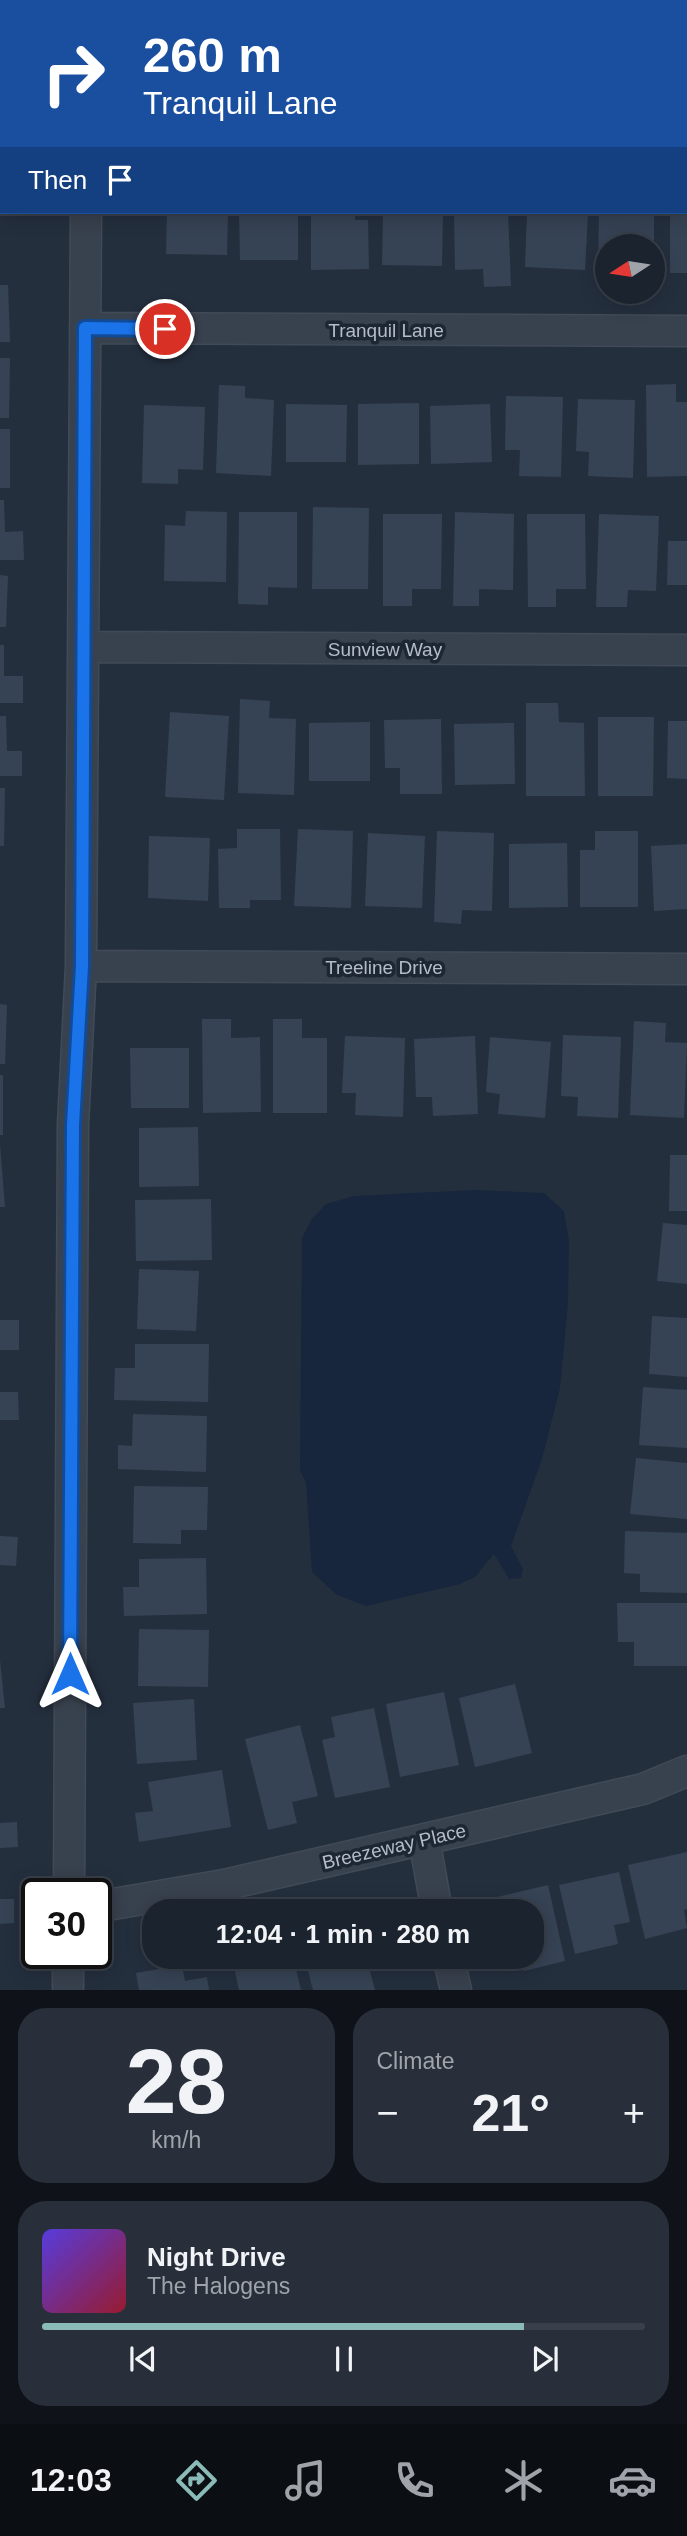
<!DOCTYPE html>
<meta charset="utf-8">
<style>
:root{--surface:#1b232e;--page:#282f3a;--text:#f1f3f6;--muted:#a0a4aa;--line:#39404a;--accent:#8bbbb9}
body{margin:0;font-family:Helvetica,sans-serif;background:var(--page);color:var(--text);height:100vh;display:flex;flex-direction:column;font-size:26px;white-space:nowrap}
*{box-sizing:border-box;margin:0}
p{font-size:23px;color:var(--muted)}
.icon{flex:none;width:38px;height:38px;fill:none;stroke:currentColor;stroke-width:2;stroke-linecap:round;stroke-linejoin:round}
.map{position:relative;height:1990px;overflow:hidden}
.drawer{display:flex;flex-direction:column;gap:18px;padding:18px;background:#0f1319;flex:1}
.drawer>*{flex:none}
.guide{position:absolute;left:0px;top:0px;width:688px;height:214px;box-shadow:0 4px 18px #0003,0 0 0 2px var(--line);background:#1a4fa0;color:#fff;overflow:hidden}
.needle{width:46px;rotate:258deg}
.tools{position:absolute;left:595px;top:234px;display:grid;gap:14px}
.tools a{display:grid;place-items:center;width:70px;height:70px;border-radius:50%;background:var(--surface);box-shadow:0 4px 18px #0003,0 0 0 2px var(--line);font-size:35px}
.speed{position:absolute;left:21px;top:1878px;display:flex;gap:14px;font-size:35px;font-weight:700;text-align:center}
.speed>*{display:grid;place-content:center;width:91px;height:91px;border-radius:50%;background:var(--surface);box-shadow:0 4px 18px #0003,0 0 0 2px var(--line);line-height:1}
.speed .limit{border:4px solid #111;border-radius:10px;background:#fff;color:#111}
.pin{position:absolute;display:grid;place-items:center;width:60px;height:60px;color:#fff;margin:-30px;border:4px solid #fff;border-radius:50%;box-shadow:0 2px 7px #0007}
.me{position:absolute;width:77px;margin:-38px;rotate:0deg;stroke-linejoin:round;filter:drop-shadow(0 0 5px #0008)}
.turn{display:flex;align-items:center;gap:24px;height:147px;padding:0 28px;font-size:32px}
.turn .icon{width:91px;height:91px;stroke-width:2.5}
.turn b{display:block;font-size:49px;line-height:60px}
.then{display:flex;align-items:center;height:66px;padding:0 28px;background:#0003;gap:14px;font-size:26px}
.big{font-size:52px;font-weight:600;line-height:1.1}
.drawer .widget{flex:1;display:flex;flex-direction:column;justify-content:center;gap:10px;min-width:0;padding:0 24px;border-radius:28px;background:var(--page)}
.drawer .dial{align-items:center;gap:0}
.dial b{font-size:91px;line-height:1}
.song{display:flex;align-items:center;gap:21px}
.cover{width:84px;height:84px;border-radius:10px;background:linear-gradient(135deg,hsl(250 70% 55%),hsl(350 70% 35%))}
.played{height:7px;border-radius:4px;background:linear-gradient(90deg,var(--accent) 80%,var(--line) 80%)}
.keys{display:flex;justify-content:space-around;direction:ltr}
.heat{display:flex;justify-content:space-between;align-items:center;font-size:38px;direction:ltr}
.drawer .tiles{flex:1;display:grid;gap:18px;grid-template-columns:1fr 1fr}
.widget:last-child{grid-column:span 2}
.trip{position:absolute;left:142px;top:1899px;width:402px;height:70px;border-radius:28px;background:var(--surface);box-shadow:0 4px 18px #0003,0 0 0 2px var(--line);font-weight:600;line-height:70px;text-align:center}
.menu{display:flex;height:112px;justify-content:space-around;align-items:center;background:#0b0e12;color:var(--muted)}
.menu .icon{width:49px;height:49px}
.menu .selected{color:var(--accent)}
.menu b{font-size:32px;color:var(--text)}
.map>svg:first-child{display:block}
.water{fill:#17263c}
.building{fill:#364354}
.lines{fill:none;stroke-linecap:round;stroke-linejoin:round}
.street-casing{stroke:#414a57;stroke-width:33}
.street{stroke:#38414e;stroke-width:30}
.route-casing{stroke:#114b97;stroke-width:18}
.route{stroke:#1a73e8;stroke-width:12}
.labels{text-anchor:middle;stroke-width:7;stroke-linejoin:round;paint-order:stroke}
.street-label{font-size:19px;fill:#b4bcc9;stroke:#1d2633}
</style>
<div class="map">
<svg width="687" height="1990" viewBox="0 0 687 1990">
<rect width="100%" height="100%" fill="#242f3e"/>
<path class="water" d="M225,0h462v111l-1,-109z
M473,1190l71,3 20,18 5,30 -1,63 -8,84 -18,71 -31,87 12,23 -2,9 -12,1 -15,-25 -19,23 -15,7 -94,22 -29,-11 -25,-23 -6,-89 -6,-13 2,-232 10,-19 14,-15 28,-8z"/>
<path class="building" d="M167,212h61l-1,43 -61,-1z
M239,212h59v48h-58z
M311,212h44v8h13l1,49 -58,1z
M383,212h60l-1,54 -60,-1z
M454,212h54l3,74 -27,1 -1,-18 -28,1z
M527,212l61,1 -3,57 -60,-3z
M599,212h55v35h-47v23h-9z
M670,212h17v61h-17z
M0,285h8l2,57h-10z
M0,358h10l-1,60h-9z
M676,384v18h11v74l-40,1 -1,-92z
M219,385l26,1v12l29,2 -3,76 -55,-3z
M506,396l57,1 -2,80 -42,-1 1,-26h-15z
M578,399l57,1 -2,78 -45,-2 1,-24 -13,-1z
M419,403v61l-61,1v-61z
M286,404l61,1 -1,57h-60z
M490,404l2,58 -61,2 -1,-58z
M144,405l61,2 -2,63 -25,-1v15l-36,-1z
M0,429h10v59h-10z
M0,500h4l1,32 18,-1 1,29h-24z
M313,507l56,1 -1,81h-56z
M186,511l41,1 -1,70 -62,-1 1,-56 20,1z
M239,512h58v76l-29,-1v18l-30,-1z
M455,512l59,2 -1,76 -34,-1v17h-26z
M383,514h59l-1,75h-29v17h-29z
M527,514h58l1,75h-30v18h-28z
M599,514l60,2 -3,75 -28,-1 -1,17h-31z
M668,541h19v44h-20z
M0,575l8,1 -2,51h-6z
M0,645h4v31h19v27h-23z
M240,699l30,2 -1,17 27,1 -2,76 -56,-2z
M526,703h32l1,19 25,1 1,73h-59z
M170,712l59,4 -5,84 -59,-3z
M0,716h6l1,35h15v25h-22z
M598,717h56l-1,79h-55z
M441,719l1,75h-42v-26h-15l-1,-48z
M668,721h19v58l-20,-1z
M370,722v59h-61v-58z
M514,723l1,61 -60,1 -1,-61z
M0,788h5l-1,58h-4z
M237,829h43l1,71h-31v8h-31l-1,-59 19,-1z
M298,829l55,2 -2,77 -57,-2z
M437,831l57,2 -2,78 -30,-1 -1,14 -27,-2z
M595,831h43v76h-58v-57h15z
M368,833l57,3 -3,72 -57,-2z
M149,836l61,2 -2,63 -60,-3z
M567,843l1,64 -59,1v-64z
M687,844v65l-33,2 -3,-65z
M0,1004l7,1 -2,59h-5z
M202,1019h29v19l29,-1 1,75 -58,1z
M273,1019h29v19h25v75h-54z
M634,1021l32,2 -1,19 22,1 -3,75 -54,-3z
M563,1035l58,2 -3,81 -41,-2 1,-19 -17,-1z
M345,1036l60,2 -2,79 -48,-2 1,-22h-14z
M475,1036l3,78 -45,2 -1,-19h-16l-2,-58z
M490,1037l61,5 -6,76 -47,-4 2,-20 -14,-2z
M130,1048h59v60h-58z
M0,1075h3v60h-3z
M198,1127l1,59 -60,1v-59z
M0,1144l5,63h-5z
M670,1155h17v56h-18z
M211,1199l1,61 -76,1 -1,-61z
M663,1223l24,2v59l-30,-3z
M139,1269l60,2 -3,60 -59,-2z
M652,1316l35,2v59l-38,-3z
M0,1320h19v30h-19z
M135,1344h74l-1,58 -94,-2 1,-32h20z
M643,1387l44,3v58l-48,-3z
M0,1392h18l1,28h-19z
M133,1414l74,2 -1,56 -88,-3v-24l14,1z
M636,1458l51,5v56l-57,-5z
M134,1486l74,1 -1,43h-26v14l-48,-1z
M625,1531l62,2v60l-47,-1v-18l-16,-1z
M0,1536l18,1 -2,29 -16,-1z
M206,1558l1,56 -83,2 -1,-29h16v-28z
M617,1603h70v63h-53v-24h-16z
M139,1629l70,1 -1,57 -70,-1z
M0,1660l5,48h-5z
M515,1684l17,69 -57,14 -16,-69z
M444,1692l15,73 -59,12 -14,-73z
M194,1699l3,61 -60,4 -4,-61z
M374,1708l16,79 -55,11 -13,-58 13,-3 -4,-20z
M300,1725l18,71 -26,6 5,21 -29,7 -23,-91z
M222,1770l9,57 -92,15 -4,-29 18,-2 -5,-29z
M17,1822l1,25 -18,1v-25z
M687,1852v57l-3,1 3,18 -42,11 -17,-74z
M619,1872l11,50 -16,3 4,19 -43,10 -16,-69z
M548,1885l17,76 -41,10 -3,-15h11v-45h-40l-3,-12z
M0,1899h14v24l-14,1z
M293,1956l8,34h-62l-7,-32z
M304,1956h62l9,34h-62z
M182,1965l3,16 22,-4 2,13h-70l-3,-17z"/>
<g class="lines">
<g class="street-casing">
<path id="street" d="M96,2v-2
M85,328l602,3
M83,647l604,3
M81,966l606,3
M424,1839l13,72
M69,1894l4,-769 8,-159 5,-754
M96,1907l128,-22 419,-96 44,-18
M448,1956l8,34
M68,1990v-37"/>
</g>
<use href="#street" class="street"/>
</g>
<g class="lines">
<g class="route-casing">
<path id="route" d="M70,1674l3,-549 9,-159 3,-638 80,1"/>
</g>
<use href="#route" class="route"/>
</g>
<g class="labels">
<g class="street-label">
<text x="386" y="337">Tranquil Lane</text>
<text x="385" y="656">Sunview Way</text>
<text x="384" y="974">Treeline Drive</text>
<text transform="translate(394 1846) rotate(-13)" y="7">Breezeway Place</text>
</g>
</g>
</svg>
<div class="tools">
<a><svg class="needle" viewBox="-14 -14 28 28"><path d="M0-13l5 13h-10z" fill="#e53935"/><path d="M0 13l5-13h-10z" fill="#a0a4aa"/></svg></a>
</div>
<div class="speed"><div class="limit">30</div></div>
<div class="pin" style="left:165px;top:329px;background:#d93025"><svg class="icon" aria-label="arrive" viewBox="0 0 24 24"><path d="M6 21V4h12l-3 4 3 4H6"/></svg></div>
<svg class="me" style="left:70px;top:1674px" viewBox="-20 -20 40 40"><path d="M0-17L14 15 0 8-14 15z" fill="#1a73e8" stroke="#fff" stroke-width="4"/></svg>
<div class="trip">12:04 · 1 min · 280 m</div>
<div class="guide">
<div class="turn"><svg class="icon" aria-label="right" viewBox="0 0 24 24"><path d="M7 20v-9h11M14 6l5 5-5 5"/></svg><div><b>260 m</b>Tranquil Lane</div></div>
<div class="then">Then<svg class="icon" aria-label="arrive" viewBox="0 0 24 24"><path d="M6 21V4h12l-3 4 3 4H6"/></svg></div>
</div>
</div>
<section class="drawer">
<div class="tiles">
<div class="widget dial"><b>28</b><p>km/h</p></div>
<div class="widget"><p>Climate</p>
<div class="heat"><a>−</a><b class="big">21°</b><a>+</a></div>
</div>
<div class="widget">
<div class="song"><i class="cover"></i><div><b>Night Drive</b><p>The Halogens</p></div></div>
<div class="played"></div>
<div class="keys"><svg class="icon" aria-label="previous" viewBox="0 0 24 24"><path d="M18 5L8 12l10 7zM5 5v14"/></svg><svg class="icon" aria-label="pause" viewBox="0 0 24 24"><path d="M8 5v14M16 5v14"/></svg><svg class="icon" aria-label="next" viewBox="0 0 24 24"><path d="M6 5l10 7-10 7zM19 5v14"/></svg></div>
</div>
</div>
</section>
<nav class="menu">
<b>12:03</b>
<svg class="icon selected" aria-label="directions" viewBox="0 0 24 24"><path d="M12 3l9 9-9 9-9-9zM9 14v-3h6M13 9l2 2-2 2"/></svg>
<svg class="icon" aria-label="music" viewBox="0 0 24 24"><path d="M9 18V5l10-2v13"/><circle cx="6" cy="18" r="3"/><circle cx="16" cy="16" r="3"/></svg>
<svg class="icon" aria-label="phone" viewBox="0 0 24 24"><path d="M5 4h4l2 5-3 2q2 4 5 5l2-3 5 2v4C11 20 4 13 5 4z"/></svg>
<svg class="icon" aria-label="climate" viewBox="0 0 24 24"><path d="M12 3v18M4 7l16 10M4 17L20 7"/></svg>
<svg class="icon" aria-label="car" viewBox="0 0 24 24"><path d="M5 17H2v-5l4-1 3-4h7l3 4 3 1v5h-3M9 17h6M6 11h13"/><circle cx="7" cy="17" r="2"/><circle cx="17" cy="17" r="2"/></svg>
</nav>
